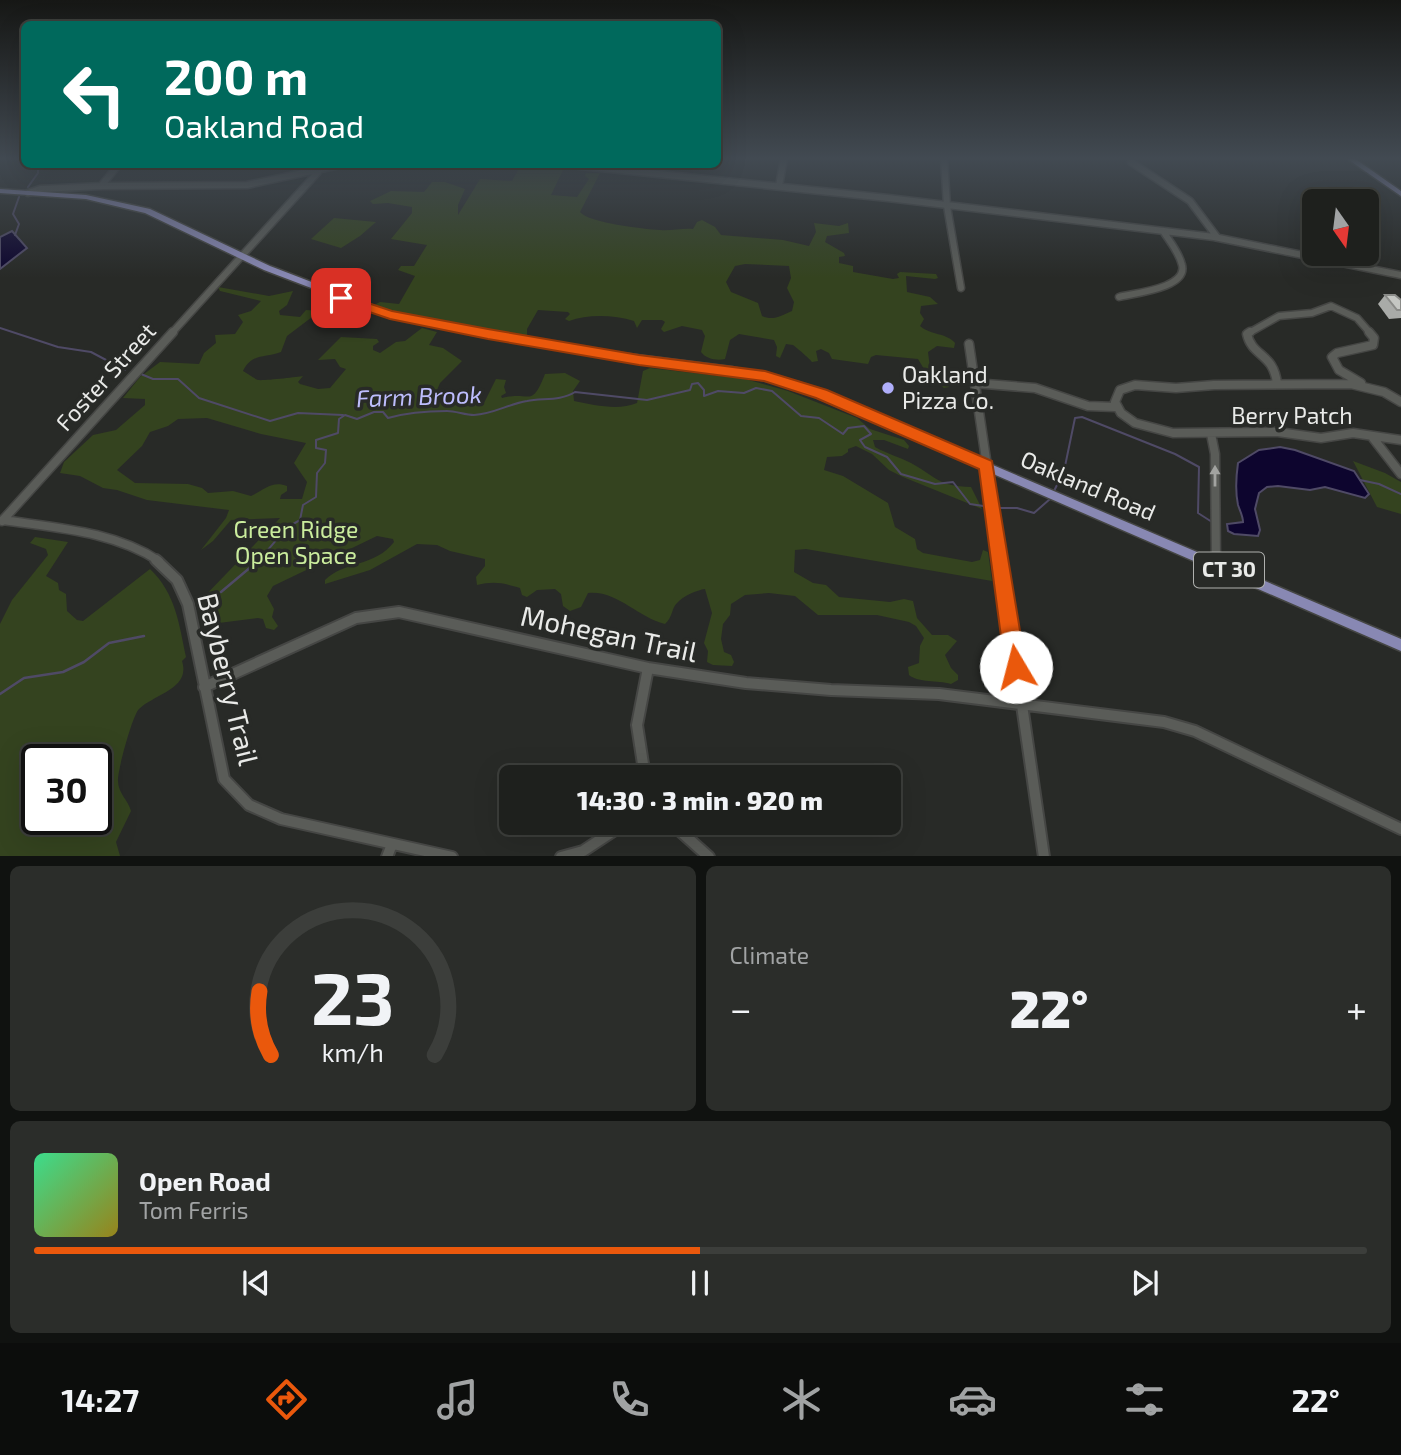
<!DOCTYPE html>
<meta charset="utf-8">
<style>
:root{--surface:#1e201d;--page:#2b2d2a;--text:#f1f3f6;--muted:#a1a3a4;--line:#3c3e3b;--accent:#ea580c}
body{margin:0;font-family:"Exo 2",sans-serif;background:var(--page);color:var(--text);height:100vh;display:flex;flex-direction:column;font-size:26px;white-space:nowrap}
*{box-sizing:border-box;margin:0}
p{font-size:23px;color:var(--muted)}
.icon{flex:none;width:38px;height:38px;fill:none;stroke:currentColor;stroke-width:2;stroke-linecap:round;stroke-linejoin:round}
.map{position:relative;height:856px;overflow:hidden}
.drawer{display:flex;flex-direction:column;gap:10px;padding:10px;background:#101210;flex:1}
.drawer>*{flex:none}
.guide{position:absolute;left:21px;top:21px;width:700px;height:147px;border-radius:10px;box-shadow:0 7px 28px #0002,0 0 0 2px var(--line);background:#00695c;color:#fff;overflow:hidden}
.needle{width:46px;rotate:166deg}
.fabs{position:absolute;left:1302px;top:189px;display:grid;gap:14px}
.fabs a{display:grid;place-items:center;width:77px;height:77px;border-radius:10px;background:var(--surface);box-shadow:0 7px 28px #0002,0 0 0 2px var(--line);font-size:35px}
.speed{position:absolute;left:21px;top:744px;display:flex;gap:14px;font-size:35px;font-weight:700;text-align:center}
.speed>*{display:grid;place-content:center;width:91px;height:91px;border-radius:50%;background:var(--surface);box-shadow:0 7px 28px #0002,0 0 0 2px var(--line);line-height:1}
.speed .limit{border:4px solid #111;border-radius:10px;background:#fff;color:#111}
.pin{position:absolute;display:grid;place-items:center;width:60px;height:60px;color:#fff;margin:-30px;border-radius:14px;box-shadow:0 4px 10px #0006}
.me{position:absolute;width:77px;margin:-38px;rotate:352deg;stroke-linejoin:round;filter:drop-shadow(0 0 5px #0008)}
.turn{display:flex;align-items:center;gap:24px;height:147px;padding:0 28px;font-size:32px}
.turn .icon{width:91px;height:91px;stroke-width:2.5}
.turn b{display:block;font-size:49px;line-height:60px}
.big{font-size:52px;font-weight:800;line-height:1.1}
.drawer .widget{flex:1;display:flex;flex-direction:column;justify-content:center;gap:10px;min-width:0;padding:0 24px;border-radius:10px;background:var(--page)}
.drawer .dial{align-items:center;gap:0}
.dial svg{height:182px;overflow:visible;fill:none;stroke:var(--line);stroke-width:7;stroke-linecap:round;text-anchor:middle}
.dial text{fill:var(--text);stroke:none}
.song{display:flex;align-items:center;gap:21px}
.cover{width:84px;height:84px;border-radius:10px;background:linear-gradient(135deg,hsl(150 70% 55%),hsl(50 70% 35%))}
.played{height:7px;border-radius:4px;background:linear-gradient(90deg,var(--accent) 50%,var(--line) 50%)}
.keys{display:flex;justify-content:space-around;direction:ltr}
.heat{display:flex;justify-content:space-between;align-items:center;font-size:38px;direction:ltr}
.drawer .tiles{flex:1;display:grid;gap:10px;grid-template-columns:1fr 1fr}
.widget:last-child{grid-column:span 2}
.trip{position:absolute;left:499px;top:765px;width:402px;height:70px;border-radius:10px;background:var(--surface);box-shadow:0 7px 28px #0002,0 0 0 2px var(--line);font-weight:800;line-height:70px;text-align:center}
.menu{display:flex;height:112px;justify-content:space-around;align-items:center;background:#0c0d0c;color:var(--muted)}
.menu .icon{width:49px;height:49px}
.menu .selected{color:var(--accent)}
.menu b{font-size:32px;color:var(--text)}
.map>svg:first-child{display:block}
.green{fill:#34431f;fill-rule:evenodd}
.water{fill:#0d052e;stroke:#4f4a66;stroke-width:2}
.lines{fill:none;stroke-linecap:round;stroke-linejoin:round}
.stream-far1{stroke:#4f4a66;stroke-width:2}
.stream{stroke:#4f4a66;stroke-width:2.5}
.minor-far2-casing{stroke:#454644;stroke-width:9}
.minor-far1-casing{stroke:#454644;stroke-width:11}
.minor-casing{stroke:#454644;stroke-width:14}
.major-casing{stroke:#454644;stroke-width:3}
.minor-far2{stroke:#5a5c58;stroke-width:6}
.minor-far1{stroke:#5a5c58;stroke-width:8}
.minor{stroke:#5a5c58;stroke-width:10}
.major{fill:#8888b3;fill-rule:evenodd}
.wall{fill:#a9aba8}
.building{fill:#c5c7c3;stroke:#8a8b88;stroke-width:2}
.oneway{fill:#a2a3a0}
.route{fill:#ea580c;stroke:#983908;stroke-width:2}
.poi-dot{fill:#afaefa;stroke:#282a27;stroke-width:2.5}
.labels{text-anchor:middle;stroke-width:7;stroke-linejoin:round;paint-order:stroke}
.shield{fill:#282a27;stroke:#afb0ae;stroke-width:2}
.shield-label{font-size:21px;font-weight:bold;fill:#e9eae8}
.poi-label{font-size:23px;fill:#e9eae8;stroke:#282a27;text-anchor:start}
.street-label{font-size:23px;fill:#e9eae8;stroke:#282a27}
.park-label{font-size:23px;fill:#caec9d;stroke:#282a27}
.water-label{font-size:24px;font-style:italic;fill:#bdbdfc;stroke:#282a27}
.near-street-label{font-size:28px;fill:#e9eae8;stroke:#282a27}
</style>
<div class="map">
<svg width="1401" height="857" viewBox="0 0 1401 857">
<rect width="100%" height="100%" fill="#282a27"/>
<path class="green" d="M526,164l38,4 -13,27 26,2 12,-18 -4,-3 1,-3h14l-20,39c9,11 63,17 80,18 11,1 22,-2 33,-1l4,-7 5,-2 13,7 6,8 62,5 26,6 7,-14 -2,-9 25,3 9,-3 1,10 -22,3 -2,6 19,11 1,3 -6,1v6l14,3v6l40,7 6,-1 -2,-4 3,-2 36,2 2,4 -3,1 -29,-3 1,16 23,5 8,7 -17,2 -1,7 4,6 -4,7c10,9 27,7 35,17l-1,5 -17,-2 -9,6 2,16 19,19 -5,1 -17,-14 -9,-15 -42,-4 -5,2 -3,7 -36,-5 -3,-6 -8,-4 -5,2 2,10 -6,1c-1,-2 -16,-15 -19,-17l-7,-1 -6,14 -4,-2 1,-9 -3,-7 -35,-6 -9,6 -5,19c-8,2 -19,0 -24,-7l4,-16 -3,-6 -20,-4 -18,6 -3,-3 4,-7 -3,-2h-20l-5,8 -3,-7c-20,-6 -46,-7 -65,0l-4,-2 5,-5 -2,-2 -30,-2 -11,19v6l-7,1 -127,-22 -19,-9 6,-3 19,2 16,-28 -17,-6 3,-4h13l13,-21 -36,-6 21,-26v-6l-24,-4 -15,1 -3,-3 21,-10 33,1 8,-10h13l20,7 -7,16v10l22,-36 32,2 9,-16zM745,264l44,2 2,12 -4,10 7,14 -2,9c-11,5 -19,10 -30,5l-4,-13 -27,-11 -5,-10 9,-16z
M334,218l42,4 -16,14 -19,12 -30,-9z
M218,287l51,9 24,-5 -6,14 -8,6 1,4 20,2 6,-7 14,1 -33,25 -6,16c-16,6 -29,1 -38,19 4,2 10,7 15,9 5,1 39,-3 45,-4l-5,6 2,2 18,5 12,-1 16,-19 -6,-2 -5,-8 -17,1 23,-23 36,2 2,3 -6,4v4l7,3 16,-11 9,-1 17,-13 15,4 -8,13 14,3 19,13 -22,22 -6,14 50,6 12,-24 10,1 -2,7 2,6 -5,3 1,2c28,-8 29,12 43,-24l20,-1 15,8 -7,10 1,10c20,4 44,10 63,2l6,-32 7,-3 95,11 43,12 69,27 13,11 34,11 5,6 -1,3 -24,-9h-11l2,7c12,7 25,10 36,16 27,15 27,23 60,24l11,22 -79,-32 -14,-7 -17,-16 -16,-8 -8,3v3l-6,4 -15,1 -3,13 19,6 45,27 7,24 20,12 2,10 6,4 49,9 8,-2 3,-10 5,2 4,29 -186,-32 -11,1 -1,22 19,11 13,2 13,12 51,5 14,-3 9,2 4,17 15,17h16l9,6 -12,14 6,13 7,7v5l-7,4c-14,-4 -32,-1 -42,-9l-1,-8 11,-4 1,-17 4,-8 -8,-12 -7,-4 -32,-7h-59l-23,-19 -26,-3 -24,2 -14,9 -1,11 -7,9 -2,15 3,13 7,3 3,7 -2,4 -19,-1 -6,-3 1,-11 -4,-8 8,-30 -7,-24c-8,1 -22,7 -28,14 -6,6 -4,14 -12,21 -28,-7 -48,-34 -77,-31l-7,14 -11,4 -7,-5 -2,-12 -6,-5 -18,1 -10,7 -5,-2 -2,-7c-17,-5 -26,-7 -43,-3l-1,-8 9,-11v-7l-35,-8 -13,-6 -20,-1 -47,26 -45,14v-4c19,-19 50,-13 69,-38l-1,-3 -16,-3 -104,50 -6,10 7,13 -2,8 6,9 -4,4 -8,-2 -3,-9 -5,-1 -47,6 -3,-7 -6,2 -4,-16 82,-85 -49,2 -18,21 -12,9 25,-32 3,-8 -82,-10 -30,-10 -14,-2 -23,-12 -20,-3 4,-11 29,-27 23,-5 29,-25v-6l-22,-1 17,-21 20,-15 39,2 5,-11 12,-10 -1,-8 20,-1 8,-12 -5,-7 13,-4 10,-10 -41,-10zM207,418l54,16 45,9 -12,20 13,19 -5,17h-22l1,-4 6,-4v-5c-15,-6 -23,4 -36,10l-18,-5 -25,2 -6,-5 -14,-4 -53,-1 -18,-13 25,-24 8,-14 18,-6 10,-7z
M1353,461l32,12 16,9v32l-24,-7z
M35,537l33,5 -22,34 12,7 1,7 7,4 1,17 10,9 6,1 67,-52c26,25 29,55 36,88l-4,4c9,28 -28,33 -43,48 -6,5 -22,63 -21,72 0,12 10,19 13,30l-15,31 4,14h-120v-232l12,-24 36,-45 -2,-6 -16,-6zM37,760h59v59h-59z"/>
<path class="water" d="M12,231l15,17 -27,21v-32z
M1280,447l15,3 59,21 15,23 -4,4 -40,-11 -15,3 -32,-4 -11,1 -8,6 -4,16 5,21 -2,6 -24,-2 -6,-3 -1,-7 16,-2c0,-6 -3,-11 -5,-17 -3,-14 -2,-28 0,-42l21,-13z"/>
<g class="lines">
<path class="stream-far1" d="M28,187l10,-14v-9
M15,235l4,-11 -6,-10 6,-17
M0,328l58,19 33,5 34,18
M141,374l12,5h25l21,19 71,23 28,-8 45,2
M1360,480l19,4 22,10
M1054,491l10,-20 11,-53 7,-1 93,37 24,13 -1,46 14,9
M996,508h21l17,5 16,-14
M257,561c16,-14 24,-32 43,-41l3,-15 13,-8 1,-24 8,-10 1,-13 -10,-2v-8l22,-7 1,-14 6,-4 12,4 17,-7h9l5,6c21,-6 38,-7 59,-7 9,0 18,4 27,4 20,-1 34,-11 53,-14 16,-3 34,0 48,-9l72,8 43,-10 2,-6 6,-1 6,7v6l14,-5 26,2 12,-5 16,3 29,25 18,2 24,16 5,-6 16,-2 7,8 -11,6 5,7 22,10 14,17 34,10 18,-2 17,22 20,3"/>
<path class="stream" d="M221,592l38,-32
M0,694l24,-16 39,-6 21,-10 25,-19 35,-7"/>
<g class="minor-far2-casing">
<path id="minor-far2" d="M944,158l3,48 14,82
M1131,162l59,39 27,36
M562,164l326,34 326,39 187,38
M101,186l18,-22
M779,186l5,-28
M28,193l12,-4 61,-3 146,-1 97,-21
M1119,297c16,-4 69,-9 63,-32 -3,-13 -12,-23 -19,-34
M171,334l147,-162 3,-8
M1247,334l32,-18 33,-3 19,-7 26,12 14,16"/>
</g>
<g class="minor-far1-casing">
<path id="minor-far1" d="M1250,332l-3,2c5,23 27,19 30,50
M969,344l32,217
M974,383l61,5 53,18 27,1
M1361,383l-22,-13 -7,-13 5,-4 36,-8 1,-7 -5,-6
M1401,402l-17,-10 -33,-8 -137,1 -38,3 -41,-3 -15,5 -5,12 6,11 14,10 38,10 105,-1 43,6 32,-5 48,7
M1211,434l4,20 1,107
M1373,438l28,36
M3,520c53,8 110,11 156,41
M2,521l171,-189"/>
</g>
<g class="minor-casing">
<path id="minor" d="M156,560l21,20 11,24 36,175 25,26 32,14 171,38
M1001,560l43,297
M1216,560v4
M204,687l152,-69 43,-6 249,56 98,15 85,7 108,4 225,28 31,9 206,98
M645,777l-8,-52 11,-57
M670,822l39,35
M387,857l5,-13
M561,857l22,-6 44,-29"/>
</g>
<g class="major-casing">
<path id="major" d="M1346,158h8l47,33v5z
M0,189l86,6 64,14 120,57 122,47 197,36 143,18 66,15 603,257v12l-608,-264 -61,-14 -143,-18 -199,-37 -126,-48 -119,-57 -59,-14 -86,-6z"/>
</g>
<use href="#minor-far2" class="minor-far2"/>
<use href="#minor-far1" class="minor-far1"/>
<use href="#minor" class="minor"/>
<use href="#major" class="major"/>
</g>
<path class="wall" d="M1385,295l16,5v18l-12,1 -11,-15z"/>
<path class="building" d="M1385,295h10l6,5v10h-4z"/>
<defs><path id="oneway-solid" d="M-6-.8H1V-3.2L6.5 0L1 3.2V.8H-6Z" transform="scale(1.75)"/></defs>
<use class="oneway" href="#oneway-solid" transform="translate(1215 476) rotate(-90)"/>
<linearGradient id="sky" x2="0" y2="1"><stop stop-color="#161715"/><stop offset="0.57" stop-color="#424a52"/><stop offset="1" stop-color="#424a52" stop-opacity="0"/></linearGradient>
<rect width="1401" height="278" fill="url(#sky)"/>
<path class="route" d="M341,294l51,17 96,18 151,26 126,16 62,19 165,71 34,206 -3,7 -7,2 -8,-2 -3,-7 -26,-198 -163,-71 -52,-17 -125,-16 -151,-26 -98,-20 -53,-18v-6z"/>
<circle class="poi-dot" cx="888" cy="388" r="7"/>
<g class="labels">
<rect class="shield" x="1194" y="552.5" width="70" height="35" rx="5"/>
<g class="shield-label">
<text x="1229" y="577">CT 30</text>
</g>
<g class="poi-label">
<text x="902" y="383">Oakland<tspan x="902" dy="26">Pizza Co.</tspan></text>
</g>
<g class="street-label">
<text transform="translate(106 377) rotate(-48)" y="8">Foster Street</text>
<text x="1292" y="424">Berry Patch</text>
<text transform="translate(1088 486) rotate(23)" y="8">Oakland Road</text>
</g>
<g class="park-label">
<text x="296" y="538">Green Ridge<tspan x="296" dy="26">Open Space</tspan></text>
</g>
<g class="water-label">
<text transform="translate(419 397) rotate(-2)" y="8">Farm Brook</text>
</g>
<g class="near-street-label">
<text transform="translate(609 634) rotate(12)" y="10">Mohegan Trail</text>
<text transform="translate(228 679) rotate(76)" y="10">Bayberry Trail</text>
</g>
</g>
</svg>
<div class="fabs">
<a><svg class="needle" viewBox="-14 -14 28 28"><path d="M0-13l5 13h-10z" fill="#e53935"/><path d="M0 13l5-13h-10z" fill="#a1a3a4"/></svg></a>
</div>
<div class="speed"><div class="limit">30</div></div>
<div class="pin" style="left:341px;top:298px;background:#d93025"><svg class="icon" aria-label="arrive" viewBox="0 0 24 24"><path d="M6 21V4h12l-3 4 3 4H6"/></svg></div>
<svg class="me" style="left:1016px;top:667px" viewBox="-20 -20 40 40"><circle r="19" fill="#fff"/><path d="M0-13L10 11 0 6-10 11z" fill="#ea580c"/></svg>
<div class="trip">14:30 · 3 min · 920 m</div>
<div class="guide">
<div class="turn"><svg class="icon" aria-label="left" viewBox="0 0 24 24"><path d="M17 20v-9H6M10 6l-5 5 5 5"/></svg><div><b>200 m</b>Oakland Road</div></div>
</div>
</div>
<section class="drawer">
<div class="tiles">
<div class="widget dial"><svg viewBox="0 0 100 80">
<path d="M14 69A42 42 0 1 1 86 69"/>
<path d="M14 69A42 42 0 0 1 9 41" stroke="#ea580c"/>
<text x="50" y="56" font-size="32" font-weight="700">23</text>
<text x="50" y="72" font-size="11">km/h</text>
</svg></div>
<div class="widget"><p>Climate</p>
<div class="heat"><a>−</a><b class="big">22°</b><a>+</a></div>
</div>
<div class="widget">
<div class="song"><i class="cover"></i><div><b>Open Road</b><p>Tom Ferris</p></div></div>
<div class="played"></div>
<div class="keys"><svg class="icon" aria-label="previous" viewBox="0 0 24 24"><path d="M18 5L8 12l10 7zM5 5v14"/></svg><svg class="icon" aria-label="pause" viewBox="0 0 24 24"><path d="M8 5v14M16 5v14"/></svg><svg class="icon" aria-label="next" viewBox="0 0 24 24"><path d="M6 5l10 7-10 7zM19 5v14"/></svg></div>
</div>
</div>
</section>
<nav class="menu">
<b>14:27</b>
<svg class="icon selected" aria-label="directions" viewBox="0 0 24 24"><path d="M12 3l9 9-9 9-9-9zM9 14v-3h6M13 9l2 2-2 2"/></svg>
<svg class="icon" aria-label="music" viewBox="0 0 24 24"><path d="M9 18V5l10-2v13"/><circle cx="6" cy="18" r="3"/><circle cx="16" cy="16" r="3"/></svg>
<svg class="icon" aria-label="phone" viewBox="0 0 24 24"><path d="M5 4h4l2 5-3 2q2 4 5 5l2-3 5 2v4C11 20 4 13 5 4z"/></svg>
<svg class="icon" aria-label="climate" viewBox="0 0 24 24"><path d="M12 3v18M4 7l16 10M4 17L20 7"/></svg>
<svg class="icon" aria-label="car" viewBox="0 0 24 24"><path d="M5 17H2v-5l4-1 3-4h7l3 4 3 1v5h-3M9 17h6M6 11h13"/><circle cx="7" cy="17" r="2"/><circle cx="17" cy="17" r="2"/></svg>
<svg class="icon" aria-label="filters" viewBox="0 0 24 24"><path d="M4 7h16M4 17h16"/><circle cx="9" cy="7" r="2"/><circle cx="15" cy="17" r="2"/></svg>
<b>22°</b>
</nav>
